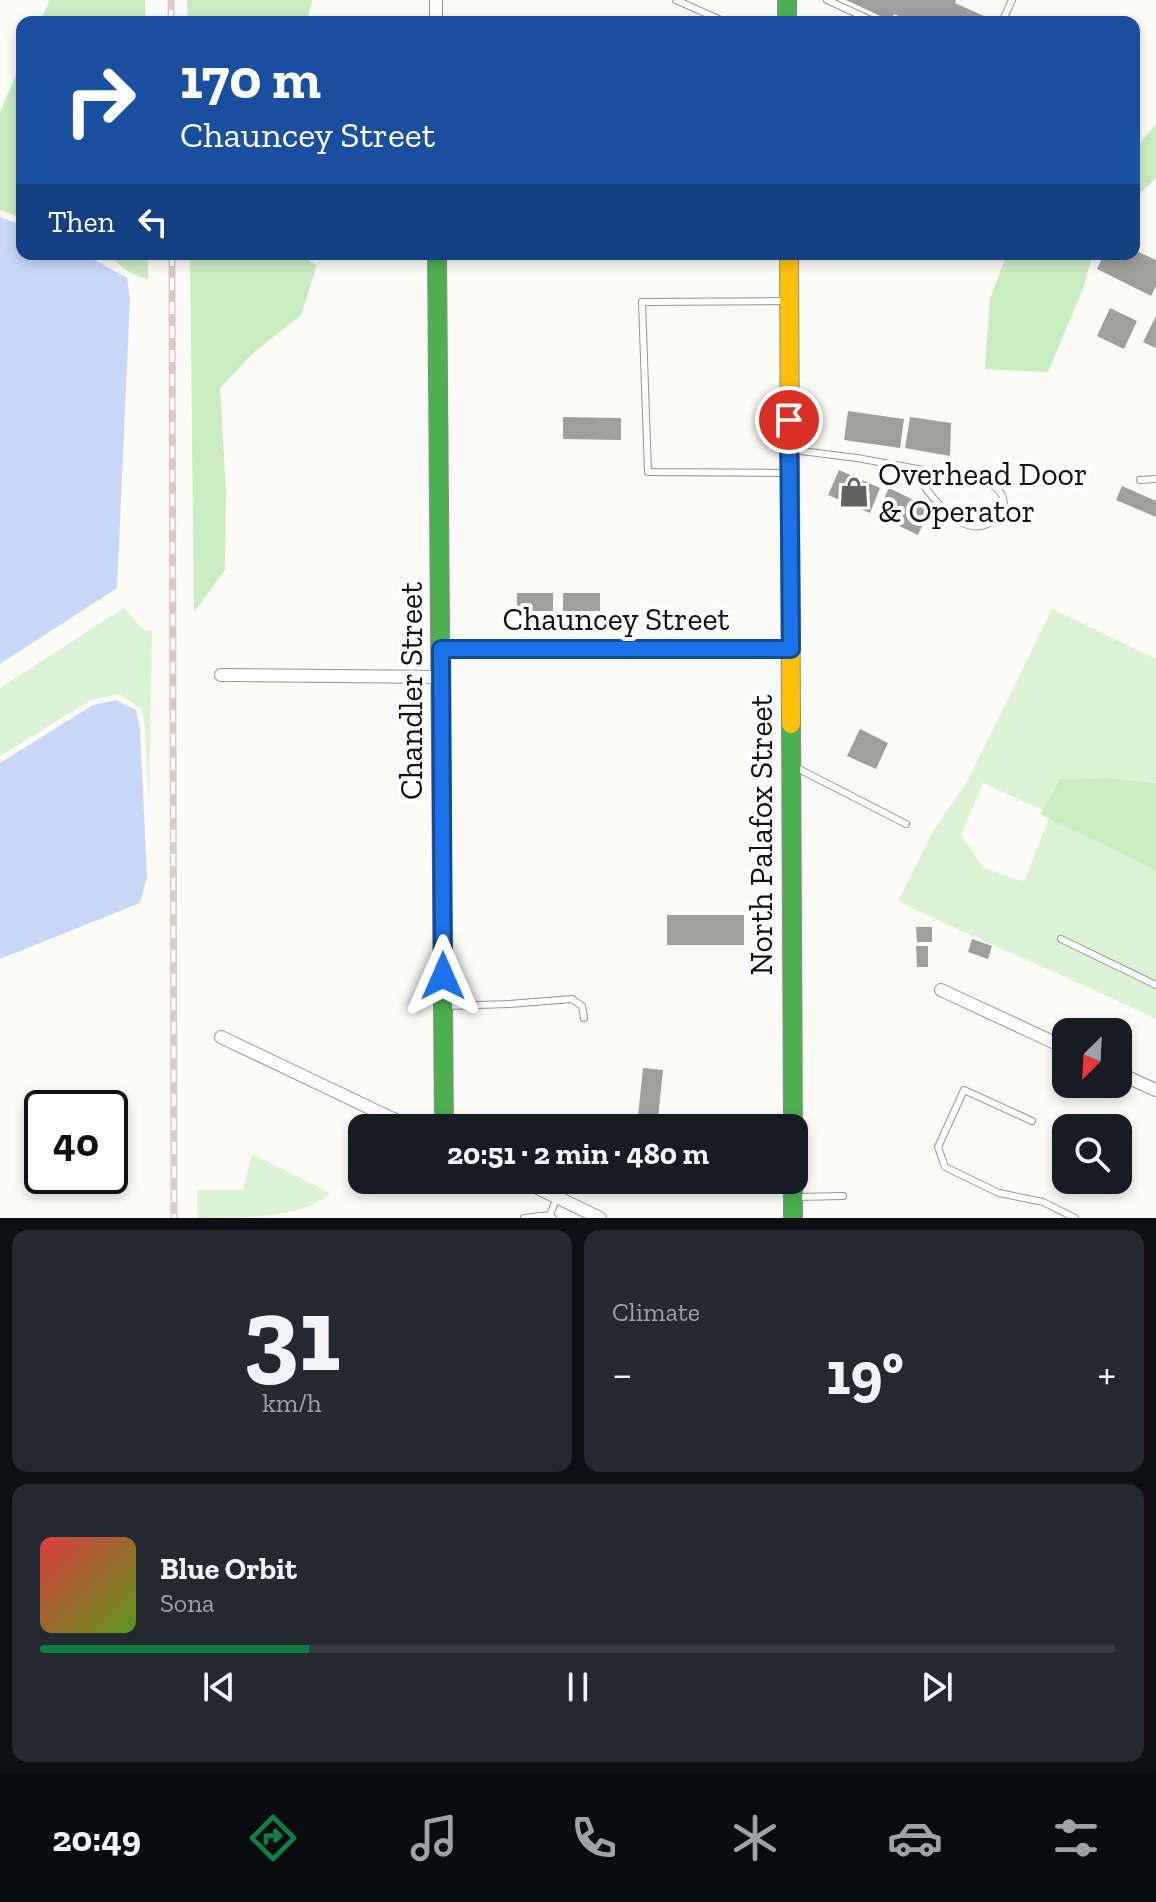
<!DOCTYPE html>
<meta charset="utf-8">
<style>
:root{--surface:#171b24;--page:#242831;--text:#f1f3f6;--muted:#9ea1a6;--line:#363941;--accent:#0b8043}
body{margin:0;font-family:"Zilla Slab",serif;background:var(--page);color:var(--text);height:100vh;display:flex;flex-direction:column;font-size:30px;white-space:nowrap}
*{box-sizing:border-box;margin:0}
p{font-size:26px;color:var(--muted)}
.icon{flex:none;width:44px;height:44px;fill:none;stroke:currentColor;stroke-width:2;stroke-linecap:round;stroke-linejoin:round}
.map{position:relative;height:1218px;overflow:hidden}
.sheet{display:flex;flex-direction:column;gap:12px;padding:12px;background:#0d0f14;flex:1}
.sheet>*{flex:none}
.guide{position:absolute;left:16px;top:16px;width:1124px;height:244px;border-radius:16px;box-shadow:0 4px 12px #0003;background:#1a4fa0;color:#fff;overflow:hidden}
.needle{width:52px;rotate:204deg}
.controls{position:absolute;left:1052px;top:1018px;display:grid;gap:16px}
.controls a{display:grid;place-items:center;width:80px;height:80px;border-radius:16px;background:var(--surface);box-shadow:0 4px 12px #0003;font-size:40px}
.speed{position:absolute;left:24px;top:1090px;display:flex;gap:16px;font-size:40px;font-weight:700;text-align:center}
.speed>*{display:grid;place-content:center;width:104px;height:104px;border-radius:50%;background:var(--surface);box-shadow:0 4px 12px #0003;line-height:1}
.speed .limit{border:4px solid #111;border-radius:12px;background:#fff;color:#111}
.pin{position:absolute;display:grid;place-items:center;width:68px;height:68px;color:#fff;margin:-34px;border:4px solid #fff;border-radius:50%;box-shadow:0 2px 8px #0007}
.me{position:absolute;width:88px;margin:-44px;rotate:0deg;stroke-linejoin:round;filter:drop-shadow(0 0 6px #0008)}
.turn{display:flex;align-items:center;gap:28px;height:168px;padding:0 32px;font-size:36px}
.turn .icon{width:104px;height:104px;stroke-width:2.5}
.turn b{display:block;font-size:56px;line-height:68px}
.then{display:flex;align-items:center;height:76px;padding:0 32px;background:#0003;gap:16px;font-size:30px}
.big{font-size:60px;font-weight:700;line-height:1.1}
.sheet .card{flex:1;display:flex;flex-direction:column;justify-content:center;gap:12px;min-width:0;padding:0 28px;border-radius:16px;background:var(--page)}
.sheet .dial{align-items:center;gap:0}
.dial b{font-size:104px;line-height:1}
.song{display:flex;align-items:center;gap:24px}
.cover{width:96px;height:96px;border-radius:12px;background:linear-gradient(135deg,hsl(0 70% 55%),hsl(90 70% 35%))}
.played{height:8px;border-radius:4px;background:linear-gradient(90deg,var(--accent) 25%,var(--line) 25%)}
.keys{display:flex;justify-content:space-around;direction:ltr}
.heat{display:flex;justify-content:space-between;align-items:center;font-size:44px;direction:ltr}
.sheet .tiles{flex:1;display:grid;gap:12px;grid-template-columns:1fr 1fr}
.card:last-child{grid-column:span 2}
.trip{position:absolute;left:348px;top:1114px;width:460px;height:80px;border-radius:16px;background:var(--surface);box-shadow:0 4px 12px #0003;font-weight:700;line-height:80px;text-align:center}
.dock{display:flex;height:128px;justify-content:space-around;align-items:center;background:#090b0e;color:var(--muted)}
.dock .icon{width:56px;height:56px}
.dock .selected{color:var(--accent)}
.dock b{font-size:36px;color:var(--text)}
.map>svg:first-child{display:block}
.green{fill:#dcf4d4}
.forest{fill:#caecc2}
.water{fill:#c9d8f9}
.building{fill:#9f9f9b}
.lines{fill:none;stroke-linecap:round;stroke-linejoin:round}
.lane-casing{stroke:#969694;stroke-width:8}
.street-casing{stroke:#969694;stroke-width:14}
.fast-casing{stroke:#8c8d8a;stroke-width:20}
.slow-casing{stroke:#8c8d8a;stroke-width:20}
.jam-casing{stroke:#8c8d8a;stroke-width:20}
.lane{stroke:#fefffe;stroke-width:6}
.street{stroke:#fefffe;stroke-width:12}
.fast{stroke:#4caf50;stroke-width:18}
.slow{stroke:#ffc107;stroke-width:18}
.jam{stroke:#c62828;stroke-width:18}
.rail-casing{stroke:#dacbc4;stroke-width:7}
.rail{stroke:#fff;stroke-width:4;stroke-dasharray:12;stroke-linecap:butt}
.route-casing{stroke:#114b97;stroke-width:20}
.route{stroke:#1a73e8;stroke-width:14}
.labels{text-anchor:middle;stroke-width:8;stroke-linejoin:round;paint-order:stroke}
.poi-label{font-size:32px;fill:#101010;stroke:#fff;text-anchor:start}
.street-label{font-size:32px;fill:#101010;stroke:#fff}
</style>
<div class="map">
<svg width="1156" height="1218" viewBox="0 0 1156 1218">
<rect width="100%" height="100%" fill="#fbfcf6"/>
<path class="green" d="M124,608l18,21 10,2 -3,177 -4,-80 -3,-19 -23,-15 -28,6 -91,56v-68z
M1052,609l104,50v124l-48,-5 -48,1 -18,31 -59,-27 -22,52 23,33 40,14 25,-64 107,53v148c-85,-42 -173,-76 -258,-118l35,-70 34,-49z
M252,1154l78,39c-24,25 -92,25 -132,25l-1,-28h46z"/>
<path class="forest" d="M50,0h95l1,22h-106z
M187,0h125l-5,22h-119z
M22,61v157l-22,-8v-98z
M1156,124v54l-22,21v-49z
M110,254h38v25c-15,-3 -30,-12 -38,-25z
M190,254h106l21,11 -16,50 -48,38 -33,35 6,102 -1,80 -31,42z
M1015,254h78l-10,35 -35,83 -63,-3 5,-70 15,-40z
M1108,778l48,5v88l-116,-57 20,-35z"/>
<path class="water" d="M0,217l22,8v29h62l43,24 3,21 -13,289 -117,76z
M116,700l20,10 4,19 7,148 -7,26 -140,56v-196l93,-58z"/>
<path class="building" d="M846,0h110l-1,3 42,19h-85l-18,-8 -3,7z
M1134,250l22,10v26l-5,10 -54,-27 7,-15h30z
M1110,308l27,13 -13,28 -27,-13z
M1156,316v32l-13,-6z
M848,411l56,8 -4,29 -56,-8z
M563,417l58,1v22l-58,-1z
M910,417l41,6 -1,33 -45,-8z
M839,470l41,18 -10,25 -42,-18z
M1122,486l34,15v16l-40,-17z
M889,488l41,20 -12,27 -42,-20z
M517,593h36v18h-36z
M563,593h37v18h-37z
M860,729l28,14 -12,26 -29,-13z
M667,915h77v30h-77z
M916,927h16v15h-15z
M972,939l20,7 -4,13 -20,-7z
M916,946h12v21h-11z
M643,1068l20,2 -6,58 -20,-2z"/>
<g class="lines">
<g class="lane-casing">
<path id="lane" d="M676,0l49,22
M827,0l48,22
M1002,22l10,-22
M785,301l-143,1 6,170 138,1
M793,450l64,8 127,23c17,8 22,14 19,33 -7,5 -14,11 -22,12 -29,5 -56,-39 -70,-58
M1140,480l16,-1
M795,767l111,57
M1061,939l95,46
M447,1006l62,-2 63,-5 10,7 2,12
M1032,1121l-68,-31 -26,57 7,20 54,26 44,9 32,16
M797,1197l46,-1
M524,1218l26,-3
M553,1218l-3,-3 7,-18"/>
</g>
<g class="street-casing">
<path id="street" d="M436,0v22
M221,675l220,2
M941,990l125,58
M221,1037l191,91
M1118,1073l38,17
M521,1180l79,38"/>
</g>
<g class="fast-casing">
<path id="fast" d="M787,0v22
M437,254l7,874
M791,724l2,404
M793,1180v38"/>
</g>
<g class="slow-casing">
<path id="slow" d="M789,254l2,470"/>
</g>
<g class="jam-casing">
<path id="jam" d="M441,649h350"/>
</g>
<use href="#lane" class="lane"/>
<use href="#street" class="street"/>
<use href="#fast" class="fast"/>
<use href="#slow" class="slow"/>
<use href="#jam" class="jam"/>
<g class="rail-casing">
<path id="rail" d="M171,22v-22
M172,254l2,964"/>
</g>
<use href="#rail" class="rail"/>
</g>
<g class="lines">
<g class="route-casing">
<path id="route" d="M443,976l-2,-327h350l-2,-229"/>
</g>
<use href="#route" class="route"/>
</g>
<defs>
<g id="shop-bare" transform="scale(2.4)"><path d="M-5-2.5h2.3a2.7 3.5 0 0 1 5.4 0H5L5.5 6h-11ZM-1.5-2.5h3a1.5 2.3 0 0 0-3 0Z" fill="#626360" stroke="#fff" stroke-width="2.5" paint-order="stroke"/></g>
</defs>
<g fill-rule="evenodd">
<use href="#shop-bare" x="854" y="492"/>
</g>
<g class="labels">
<g class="poi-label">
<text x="878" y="485">Overhead Door<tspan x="878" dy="37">&amp; Operator</tspan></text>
</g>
<g class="street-label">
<text x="616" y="630">Chauncey Street</text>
<text transform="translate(411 691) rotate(-90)" y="11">Chandler Street</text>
<text transform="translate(761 835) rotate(-90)" y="11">North Palafox Street</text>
</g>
</g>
</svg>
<div class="controls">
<a><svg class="needle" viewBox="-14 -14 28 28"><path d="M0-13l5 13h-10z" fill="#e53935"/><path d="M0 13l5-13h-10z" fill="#9ea1a6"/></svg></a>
<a><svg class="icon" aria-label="search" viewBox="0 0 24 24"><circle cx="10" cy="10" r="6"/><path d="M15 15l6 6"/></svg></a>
</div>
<div class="speed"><div class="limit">40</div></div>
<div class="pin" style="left:789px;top:420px;background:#d93025"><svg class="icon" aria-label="arrive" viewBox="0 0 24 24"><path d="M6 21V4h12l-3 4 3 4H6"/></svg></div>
<svg class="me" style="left:443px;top:976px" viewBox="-20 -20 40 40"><path d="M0-17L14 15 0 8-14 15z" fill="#1a73e8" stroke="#fff" stroke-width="4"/></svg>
<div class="trip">20:51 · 2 min · 480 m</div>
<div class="guide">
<div class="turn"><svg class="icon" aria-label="right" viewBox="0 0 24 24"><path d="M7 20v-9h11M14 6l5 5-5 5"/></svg><div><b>170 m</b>Chauncey Street</div></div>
<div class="then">Then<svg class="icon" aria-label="left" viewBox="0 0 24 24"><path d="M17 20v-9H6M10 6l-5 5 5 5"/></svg></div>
</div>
</div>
<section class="sheet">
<div class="tiles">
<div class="card dial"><b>31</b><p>km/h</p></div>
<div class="card"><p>Climate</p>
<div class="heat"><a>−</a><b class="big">19°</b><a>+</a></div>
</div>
<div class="card">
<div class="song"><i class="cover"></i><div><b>Blue Orbit</b><p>Sona</p></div></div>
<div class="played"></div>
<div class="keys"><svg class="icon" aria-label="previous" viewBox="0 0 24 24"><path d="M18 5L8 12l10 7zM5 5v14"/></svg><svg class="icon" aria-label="pause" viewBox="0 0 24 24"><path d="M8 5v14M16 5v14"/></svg><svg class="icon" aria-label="next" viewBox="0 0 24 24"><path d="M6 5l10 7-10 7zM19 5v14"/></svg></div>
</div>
</div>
</section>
<nav class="dock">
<b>20:49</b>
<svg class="icon selected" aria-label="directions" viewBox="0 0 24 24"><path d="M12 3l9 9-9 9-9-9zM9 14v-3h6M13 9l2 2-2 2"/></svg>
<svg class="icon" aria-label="music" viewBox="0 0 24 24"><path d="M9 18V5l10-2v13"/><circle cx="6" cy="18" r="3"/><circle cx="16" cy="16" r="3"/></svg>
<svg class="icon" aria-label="phone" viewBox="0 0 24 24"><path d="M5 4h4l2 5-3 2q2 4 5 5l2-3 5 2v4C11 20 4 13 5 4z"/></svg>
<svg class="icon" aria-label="climate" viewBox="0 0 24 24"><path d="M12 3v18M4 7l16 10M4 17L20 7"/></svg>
<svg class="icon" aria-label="car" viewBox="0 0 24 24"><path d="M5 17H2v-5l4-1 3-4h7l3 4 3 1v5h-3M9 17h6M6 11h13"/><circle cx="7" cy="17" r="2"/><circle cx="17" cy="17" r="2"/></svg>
<svg class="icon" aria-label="filters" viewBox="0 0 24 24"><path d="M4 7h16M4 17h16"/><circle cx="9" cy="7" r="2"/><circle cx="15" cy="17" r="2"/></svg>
</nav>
